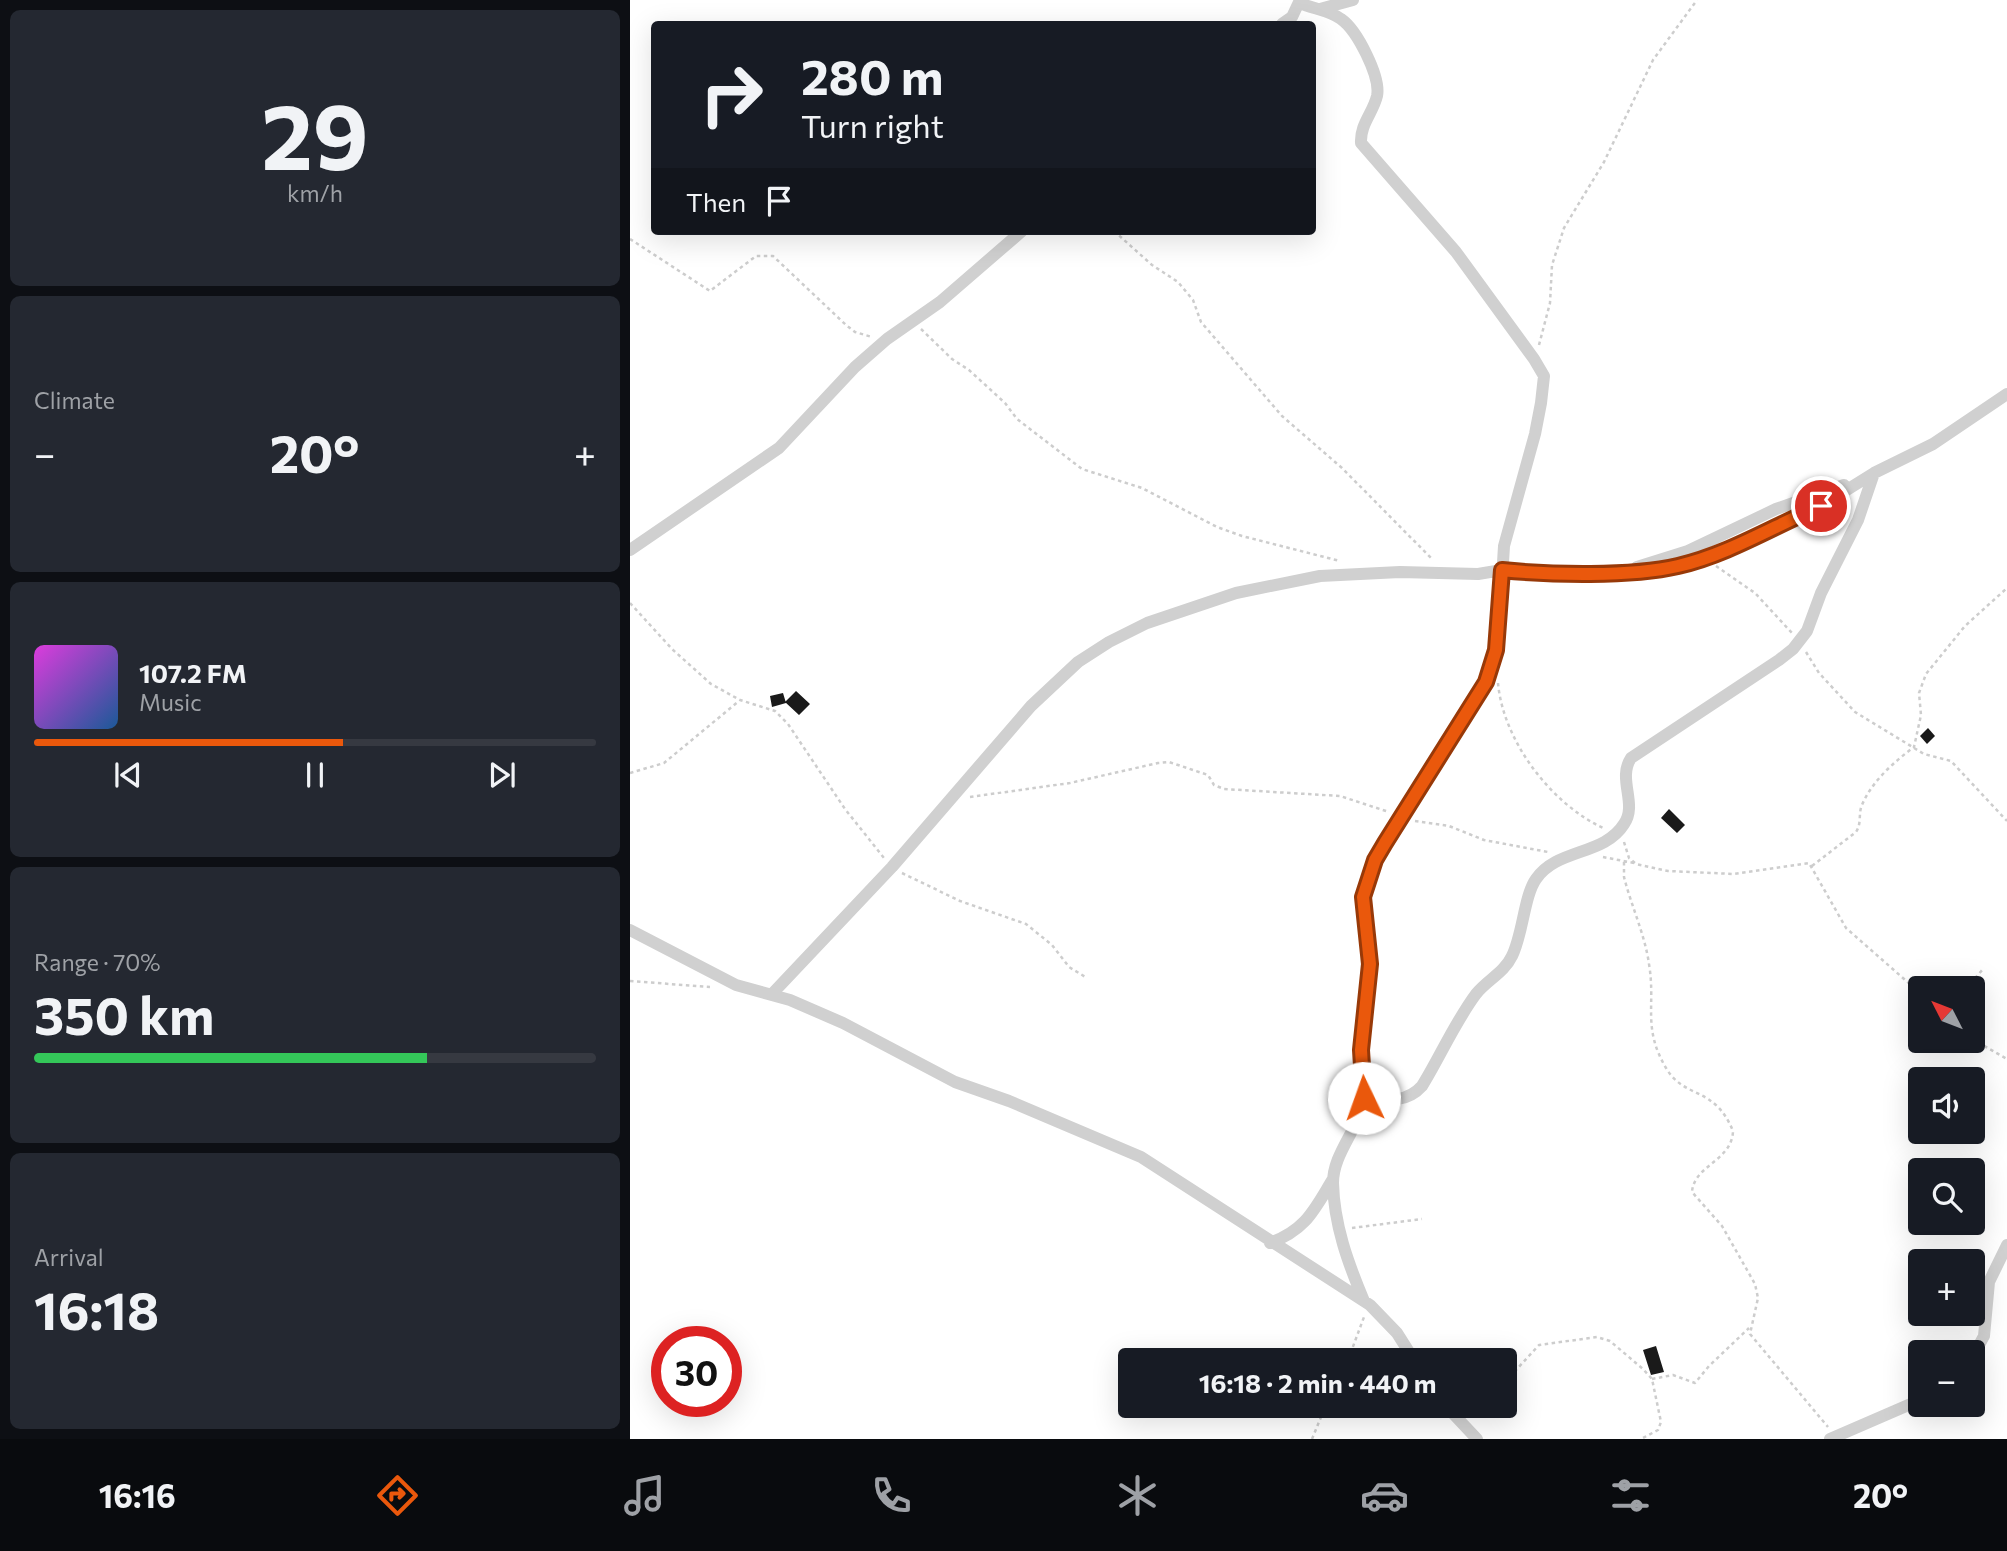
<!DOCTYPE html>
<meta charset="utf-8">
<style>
:root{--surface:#171b24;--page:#242831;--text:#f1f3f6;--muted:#9ea1a6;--line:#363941;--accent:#ea580c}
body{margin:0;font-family:Commissioner,sans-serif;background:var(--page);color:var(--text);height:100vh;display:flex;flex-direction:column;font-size:26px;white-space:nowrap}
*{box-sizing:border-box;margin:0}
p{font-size:23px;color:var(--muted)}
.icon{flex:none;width:38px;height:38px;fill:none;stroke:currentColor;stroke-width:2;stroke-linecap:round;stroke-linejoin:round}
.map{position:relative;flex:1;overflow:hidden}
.sheet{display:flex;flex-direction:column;gap:10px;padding:10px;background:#0d0f14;width:630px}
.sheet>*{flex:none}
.guide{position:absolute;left:21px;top:21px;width:665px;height:214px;border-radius:7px;box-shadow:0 7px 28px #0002;background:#171b24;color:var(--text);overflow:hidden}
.needle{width:46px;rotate:312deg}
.tools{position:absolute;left:1278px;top:976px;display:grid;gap:14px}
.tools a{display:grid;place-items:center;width:77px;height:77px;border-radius:7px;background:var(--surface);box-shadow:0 7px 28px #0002;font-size:35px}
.speed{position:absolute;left:21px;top:1326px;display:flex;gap:14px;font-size:35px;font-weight:700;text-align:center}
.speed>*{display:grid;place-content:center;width:91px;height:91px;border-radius:50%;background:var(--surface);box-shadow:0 7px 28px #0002;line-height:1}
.speed .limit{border:10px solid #d22;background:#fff;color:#111}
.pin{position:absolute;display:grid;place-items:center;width:60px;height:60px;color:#fff;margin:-30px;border:4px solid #fff;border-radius:50%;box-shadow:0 2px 7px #0007}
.me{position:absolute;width:77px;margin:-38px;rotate:357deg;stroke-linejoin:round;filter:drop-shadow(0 0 5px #0008)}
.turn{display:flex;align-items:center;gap:24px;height:147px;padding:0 35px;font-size:32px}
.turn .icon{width:91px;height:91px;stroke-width:2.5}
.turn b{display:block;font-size:49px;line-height:60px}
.then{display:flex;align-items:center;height:66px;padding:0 35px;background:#0003;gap:14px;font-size:26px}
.big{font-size:52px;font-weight:700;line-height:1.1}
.sheet .card{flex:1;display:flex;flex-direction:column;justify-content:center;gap:10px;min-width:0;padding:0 24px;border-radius:10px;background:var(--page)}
.sheet .dial{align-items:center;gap:0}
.dial b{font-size:91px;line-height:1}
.song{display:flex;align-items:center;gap:21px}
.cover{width:84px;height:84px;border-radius:10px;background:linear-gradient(135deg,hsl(300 70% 55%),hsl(210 70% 35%))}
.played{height:7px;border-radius:4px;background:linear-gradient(90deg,var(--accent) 55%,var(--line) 55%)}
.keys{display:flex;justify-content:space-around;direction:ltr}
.heat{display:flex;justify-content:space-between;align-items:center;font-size:38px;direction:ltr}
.charge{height:10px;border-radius:5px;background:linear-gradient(90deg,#34c759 70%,var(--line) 0)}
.trip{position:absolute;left:488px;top:1348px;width:399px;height:70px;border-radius:7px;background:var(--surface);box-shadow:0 7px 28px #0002;font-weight:700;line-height:70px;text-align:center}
.tabs{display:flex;height:112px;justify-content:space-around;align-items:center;background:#090b0e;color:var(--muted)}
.tabs .icon{width:49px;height:49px}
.tabs .selected{color:var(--accent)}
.tabs b{font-size:32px;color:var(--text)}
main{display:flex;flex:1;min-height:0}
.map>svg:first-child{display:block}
.building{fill:#1a1a1a}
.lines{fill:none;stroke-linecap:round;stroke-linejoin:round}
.path{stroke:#cdcdcd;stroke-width:2.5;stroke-dasharray:3.5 3.5;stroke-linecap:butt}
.street{stroke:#d0d0d0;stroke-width:12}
.route-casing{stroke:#983908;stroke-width:18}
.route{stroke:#ea580c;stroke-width:12}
</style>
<main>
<section class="sheet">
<div class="card dial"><b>29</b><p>km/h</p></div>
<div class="card"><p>Climate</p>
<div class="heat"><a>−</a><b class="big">20°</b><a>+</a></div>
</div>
<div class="card">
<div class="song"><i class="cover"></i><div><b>107.2 FM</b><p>Music</p></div></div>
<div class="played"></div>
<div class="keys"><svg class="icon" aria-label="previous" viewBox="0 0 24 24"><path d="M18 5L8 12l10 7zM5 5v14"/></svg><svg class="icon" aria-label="pause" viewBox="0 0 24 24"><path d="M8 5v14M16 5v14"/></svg><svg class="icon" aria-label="next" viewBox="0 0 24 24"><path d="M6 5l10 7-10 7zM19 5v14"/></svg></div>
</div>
<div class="card"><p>Range · 70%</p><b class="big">350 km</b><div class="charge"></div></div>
<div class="card"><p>Arrival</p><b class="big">16:18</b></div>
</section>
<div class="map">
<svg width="1377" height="1439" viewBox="0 0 1377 1439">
<rect width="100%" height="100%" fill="#fff"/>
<path class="building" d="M166,691l14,13 -11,11 -14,-13z
M153,693l3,10 -14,4 -2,-11z
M1298,728l7,8 -8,8 -7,-8z
M1039,809l16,16 -8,8 -16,-15z
M1026,1346l8,26 -13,3 -8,-25z"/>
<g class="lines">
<path class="path" d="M484,231l38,34 26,17 15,18 8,22 81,94 60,52 91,92
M0,239l80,52 46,-35h17l73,69 9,7 17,5
M291,329l31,30 17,11 36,33 12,16 65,50 60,19 75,39 25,9 98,25
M909,345l11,-42 2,-38 12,-37 40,-66 49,-102 44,-60
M1086,566l39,27 37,40
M0,603l42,46 39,35 29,16 35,11 13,13 57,85 39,49
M1176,652l13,21 36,39 69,42 27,7 56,60
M868,683c5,57 52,120 105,145
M0,773l34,-10 75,-62
M340,797l100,-14 88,-20 11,-1 39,13 6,10 10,4 116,7 49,16
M785,821l34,5 35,14 64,12
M994,842l5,16 7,6 32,7 66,3 75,-11 37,65 74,65
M973,857l31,6
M994,862v15c7,28 21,58 25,87 7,42 -7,63 17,104 19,32 48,17 67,63 -1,30 -39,34 -41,61l30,34 33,58 3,14 -8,36 78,93
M1182,866l44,-34c6,-9 2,-18 6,-27 10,-24 32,-43 52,-58l7,-32 -2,-22 7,-19 39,-48 42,-38
M272,873l58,28 66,23 26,21 17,22 18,11
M0,981l80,6
M1336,989l17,-20
M1342,1039l35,20
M722,1228l70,-9
M718,1360l16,-43
M1022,1379l21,-4 22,8 14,-17 40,-38
M875,1382l34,-37 58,-8 13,4 33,28 9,10 9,43 -3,8 -17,9
M842,1417l13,-12
M682,1439l14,-34"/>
<path class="street" d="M670,3c13,6 29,7 41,16 16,11 40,58 36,77 -4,17 -17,28 -16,47l95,109 78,107 10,17 -3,27 -6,31 -31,112 -4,66 -8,53 -20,42 -87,136c-30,52 -17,64 -16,118 1,28 -6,57 -8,85 -1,17 4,35 2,53 -3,30 -30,53 -30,84 1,42 15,80 31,118
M690,9l33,-9
M652,24l10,-7 8,-17
M0,550l149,-102 76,-81 32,-28 53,-37 82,-71
M1007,567l51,-16 88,-42 68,-24
M0,930l106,55 54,15 53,23 112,59 54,19 132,56 229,148 27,28 17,27
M142,994l120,-127 139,-161 47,-44 31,-20 38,-19 89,-30 84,-17 80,-4 78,2 24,-4 73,3 79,-3 24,-4 24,-7 119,-53 53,-33 59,-29 74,-50
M734,1098c21,2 42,6 58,-12 18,-29 33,-64 54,-92 11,-14 28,-21 36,-38 11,-22 12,-60 24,-77 21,-31 68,-23 88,-55 14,-20 -7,-45 7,-66l148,-98 14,-11 14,-18 14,-38 37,-73 16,-47
M640,1243c36,-13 44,-33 63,-64
M1342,1358l12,-22 5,-54 18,-37
M815,1405l32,34
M1200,1439l90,-39"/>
</g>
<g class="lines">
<g class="route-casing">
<path id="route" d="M734,1098l-3,-48 9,-86 -7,-67 12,-37 10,-17 101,-161 10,-32 6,-80c48,5 129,7 176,-4 49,-11 96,-40 143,-60"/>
</g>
<use href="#route" class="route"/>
</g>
</svg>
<div class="tools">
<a><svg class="needle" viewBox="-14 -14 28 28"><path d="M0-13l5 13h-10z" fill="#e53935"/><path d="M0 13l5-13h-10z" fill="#9ea1a6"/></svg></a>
<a><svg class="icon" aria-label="sound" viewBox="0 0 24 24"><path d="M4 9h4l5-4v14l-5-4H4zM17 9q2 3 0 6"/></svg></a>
<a><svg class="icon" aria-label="search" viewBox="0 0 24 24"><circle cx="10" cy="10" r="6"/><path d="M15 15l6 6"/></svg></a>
<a>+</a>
<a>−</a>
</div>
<div class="speed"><div class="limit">30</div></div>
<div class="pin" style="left:1191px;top:506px;background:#d93025"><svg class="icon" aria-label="arrive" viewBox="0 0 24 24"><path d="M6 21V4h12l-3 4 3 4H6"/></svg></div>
<svg class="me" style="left:734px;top:1098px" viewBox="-20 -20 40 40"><circle r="19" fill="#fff"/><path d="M0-13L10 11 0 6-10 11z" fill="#ea580c"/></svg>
<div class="trip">16:18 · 2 min · 440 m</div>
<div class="guide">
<div class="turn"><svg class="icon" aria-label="right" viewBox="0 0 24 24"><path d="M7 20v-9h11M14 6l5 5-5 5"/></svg><div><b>280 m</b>Turn right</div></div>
<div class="then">Then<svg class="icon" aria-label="arrive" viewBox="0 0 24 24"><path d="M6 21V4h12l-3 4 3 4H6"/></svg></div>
</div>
</div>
</main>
<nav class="tabs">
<b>16:16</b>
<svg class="icon selected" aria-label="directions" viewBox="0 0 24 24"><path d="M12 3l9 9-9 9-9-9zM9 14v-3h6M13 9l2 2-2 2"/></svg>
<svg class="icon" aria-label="music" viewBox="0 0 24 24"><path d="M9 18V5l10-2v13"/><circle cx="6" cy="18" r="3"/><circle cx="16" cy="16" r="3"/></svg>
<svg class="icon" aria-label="phone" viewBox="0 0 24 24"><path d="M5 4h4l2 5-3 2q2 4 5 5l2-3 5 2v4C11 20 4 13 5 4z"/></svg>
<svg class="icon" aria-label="climate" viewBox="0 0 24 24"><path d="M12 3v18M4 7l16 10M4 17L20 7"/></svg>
<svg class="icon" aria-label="car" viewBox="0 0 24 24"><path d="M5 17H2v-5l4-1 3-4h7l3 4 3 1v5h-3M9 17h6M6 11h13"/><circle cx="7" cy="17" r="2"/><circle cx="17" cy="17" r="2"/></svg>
<svg class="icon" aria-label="filters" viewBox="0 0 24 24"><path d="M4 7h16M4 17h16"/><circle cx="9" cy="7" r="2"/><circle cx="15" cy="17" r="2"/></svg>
<b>20°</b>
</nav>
